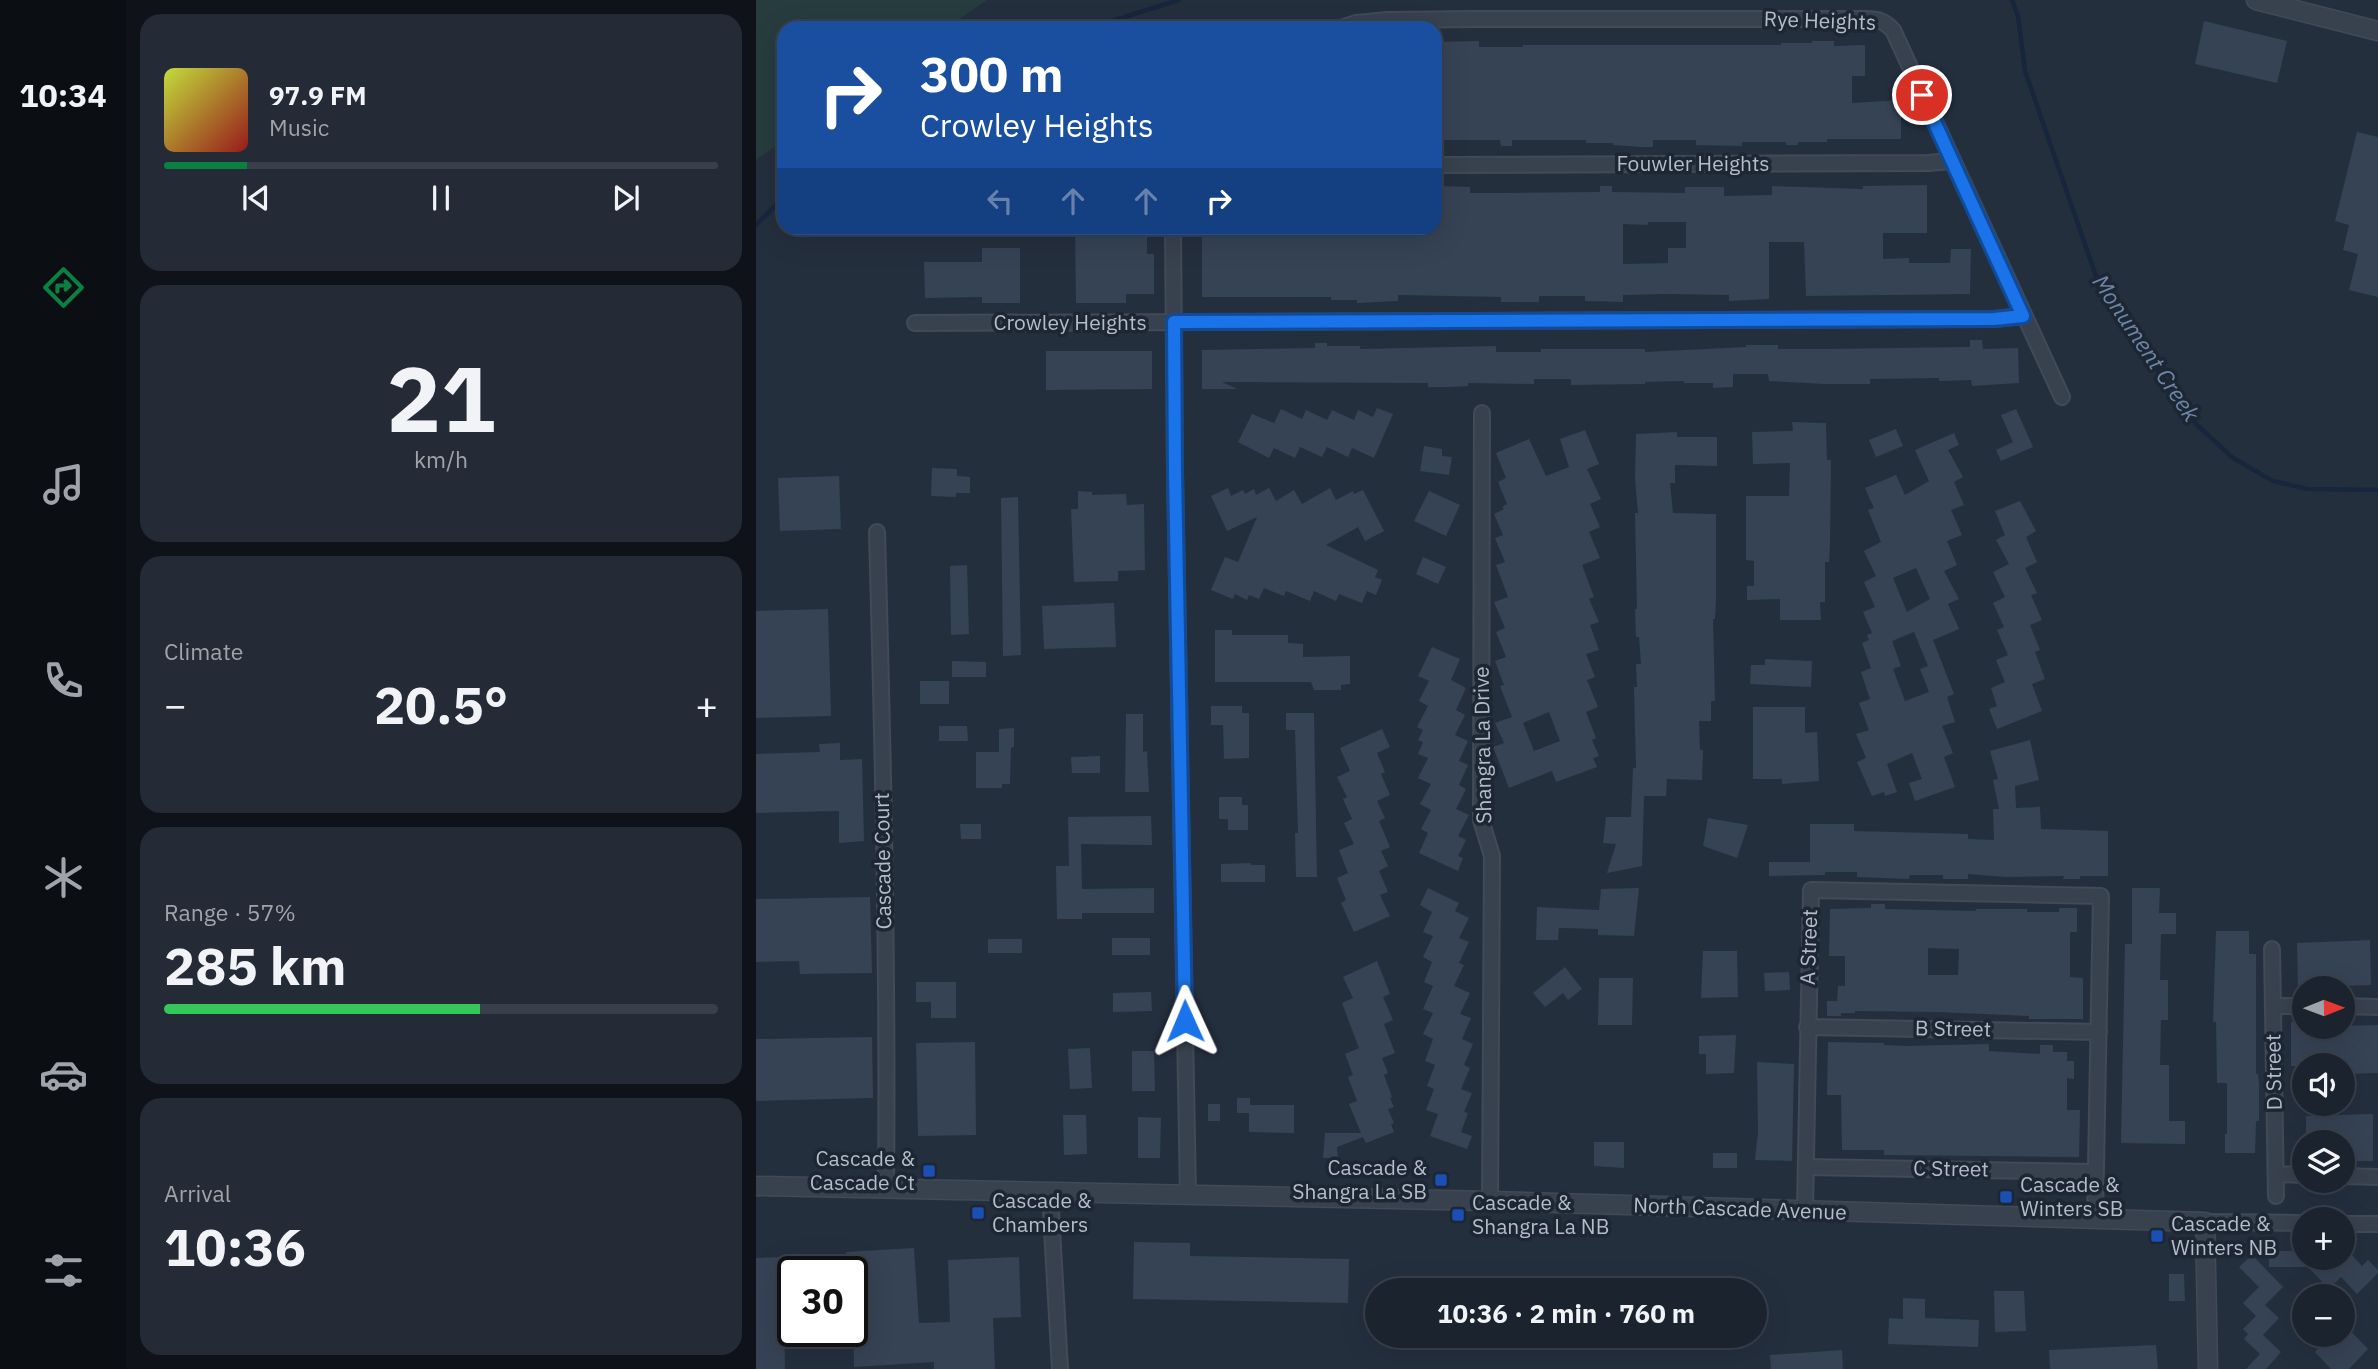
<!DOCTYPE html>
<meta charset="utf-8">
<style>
:root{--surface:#1b232e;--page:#242b36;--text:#f1f3f6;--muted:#a0a4aa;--line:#39404a;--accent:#0b8043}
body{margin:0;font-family:"IBM Plex Sans",sans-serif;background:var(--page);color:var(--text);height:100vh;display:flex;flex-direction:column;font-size:26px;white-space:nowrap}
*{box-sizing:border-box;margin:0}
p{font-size:23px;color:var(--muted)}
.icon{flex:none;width:38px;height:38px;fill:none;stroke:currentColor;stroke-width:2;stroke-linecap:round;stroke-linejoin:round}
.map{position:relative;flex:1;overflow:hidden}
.sheet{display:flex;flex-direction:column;gap:14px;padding:14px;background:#0f1319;width:630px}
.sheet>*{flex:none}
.hud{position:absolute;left:21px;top:21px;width:665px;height:214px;border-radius:21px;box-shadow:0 7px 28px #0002,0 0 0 2px var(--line);background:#1a4fa0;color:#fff;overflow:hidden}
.needle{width:46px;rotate:89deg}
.buttons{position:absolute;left:1536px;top:976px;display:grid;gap:14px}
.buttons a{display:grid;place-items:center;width:63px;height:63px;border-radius:50%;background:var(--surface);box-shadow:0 7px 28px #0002,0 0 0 2px var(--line);font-size:35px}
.speed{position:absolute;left:21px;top:1256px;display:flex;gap:14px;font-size:35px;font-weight:700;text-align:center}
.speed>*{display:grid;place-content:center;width:91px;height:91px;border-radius:50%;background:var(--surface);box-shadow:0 7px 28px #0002,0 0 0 2px var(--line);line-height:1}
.speed .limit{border:4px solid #111;border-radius:10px;background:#fff;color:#111}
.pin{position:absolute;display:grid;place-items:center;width:60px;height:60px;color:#fff;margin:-30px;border:4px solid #fff;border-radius:50%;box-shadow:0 2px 7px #0007}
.me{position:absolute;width:77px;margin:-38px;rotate:359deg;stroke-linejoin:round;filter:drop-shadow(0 0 5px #0008)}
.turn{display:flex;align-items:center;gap:24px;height:147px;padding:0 28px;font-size:32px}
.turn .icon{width:91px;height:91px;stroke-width:2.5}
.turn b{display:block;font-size:49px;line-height:60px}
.lanes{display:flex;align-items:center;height:66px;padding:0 28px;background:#0003;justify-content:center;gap:35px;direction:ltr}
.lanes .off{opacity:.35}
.big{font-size:52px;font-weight:700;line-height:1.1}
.sheet .tile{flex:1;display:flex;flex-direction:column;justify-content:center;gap:10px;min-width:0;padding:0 24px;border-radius:21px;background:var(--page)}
.sheet .dial{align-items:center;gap:0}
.dial b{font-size:91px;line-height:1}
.song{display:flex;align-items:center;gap:21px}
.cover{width:84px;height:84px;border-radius:10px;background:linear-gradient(135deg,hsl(70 70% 55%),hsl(0 70% 35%))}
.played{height:7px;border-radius:4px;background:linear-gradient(90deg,var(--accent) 15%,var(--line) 15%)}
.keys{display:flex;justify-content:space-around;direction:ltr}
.heat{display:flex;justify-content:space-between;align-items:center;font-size:38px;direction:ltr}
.charge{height:10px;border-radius:5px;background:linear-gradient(90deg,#34c759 57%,var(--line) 0)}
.trip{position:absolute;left:609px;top:1278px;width:402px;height:70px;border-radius:35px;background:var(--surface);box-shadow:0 7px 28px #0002,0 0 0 2px var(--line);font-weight:700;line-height:70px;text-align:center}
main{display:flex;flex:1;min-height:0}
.tab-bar{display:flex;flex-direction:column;width:126px;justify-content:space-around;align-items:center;background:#0b0e12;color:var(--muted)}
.tab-bar .icon{width:49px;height:49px}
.tab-bar .on{color:var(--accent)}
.tab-bar b{font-size:32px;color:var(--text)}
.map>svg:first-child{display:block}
.green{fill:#263c3f}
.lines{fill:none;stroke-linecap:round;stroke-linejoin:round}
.stream{stroke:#17263c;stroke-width:4.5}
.building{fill:#364354;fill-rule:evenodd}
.minor-casing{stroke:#414a57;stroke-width:18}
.tertiary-casing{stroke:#414a57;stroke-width:21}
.minor{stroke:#38414e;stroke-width:14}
.tertiary{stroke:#38414e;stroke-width:18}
.route-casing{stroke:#114b97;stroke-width:18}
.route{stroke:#1a73e8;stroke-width:12}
.transit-dot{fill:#1a4fb4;stroke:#1d2633;stroke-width:2.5}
.labels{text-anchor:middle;stroke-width:7;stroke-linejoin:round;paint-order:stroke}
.street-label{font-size:21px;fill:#b4bcc9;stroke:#1d2633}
.poi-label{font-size:21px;fill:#b4bcc9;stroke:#1d2633;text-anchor:start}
.water-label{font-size:23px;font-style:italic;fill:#6d86a8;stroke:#1d2633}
</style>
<main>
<nav class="tab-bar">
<b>10:34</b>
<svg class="icon on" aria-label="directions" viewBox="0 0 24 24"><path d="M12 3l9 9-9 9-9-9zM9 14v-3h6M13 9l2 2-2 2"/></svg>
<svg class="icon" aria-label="music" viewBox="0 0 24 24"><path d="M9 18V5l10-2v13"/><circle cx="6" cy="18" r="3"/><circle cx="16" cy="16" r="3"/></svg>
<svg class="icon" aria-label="phone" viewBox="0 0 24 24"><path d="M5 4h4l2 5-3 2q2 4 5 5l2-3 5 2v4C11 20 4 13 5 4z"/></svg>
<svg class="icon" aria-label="climate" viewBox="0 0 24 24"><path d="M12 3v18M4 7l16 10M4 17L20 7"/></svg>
<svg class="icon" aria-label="car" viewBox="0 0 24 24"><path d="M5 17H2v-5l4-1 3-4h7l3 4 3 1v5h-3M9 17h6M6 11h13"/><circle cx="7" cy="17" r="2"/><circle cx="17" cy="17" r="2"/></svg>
<svg class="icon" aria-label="filters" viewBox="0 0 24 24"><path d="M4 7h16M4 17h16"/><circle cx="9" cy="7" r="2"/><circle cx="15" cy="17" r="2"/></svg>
</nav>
<section class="sheet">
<div class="tile">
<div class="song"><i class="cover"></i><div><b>97.9 FM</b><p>Music</p></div></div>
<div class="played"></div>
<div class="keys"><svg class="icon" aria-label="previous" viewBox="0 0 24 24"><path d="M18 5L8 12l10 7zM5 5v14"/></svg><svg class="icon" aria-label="pause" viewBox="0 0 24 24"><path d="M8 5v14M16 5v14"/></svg><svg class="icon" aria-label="next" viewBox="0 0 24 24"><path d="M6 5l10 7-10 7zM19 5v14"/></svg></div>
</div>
<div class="tile dial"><b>21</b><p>km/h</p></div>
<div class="tile"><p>Climate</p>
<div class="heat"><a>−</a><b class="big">20.5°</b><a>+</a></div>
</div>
<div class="tile"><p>Range · 57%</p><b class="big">285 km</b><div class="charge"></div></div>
<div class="tile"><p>Arrival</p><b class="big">10:36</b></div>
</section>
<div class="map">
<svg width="1622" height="1369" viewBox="0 0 1622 1369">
<rect width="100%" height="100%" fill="#242f3e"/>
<path class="green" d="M0,0h231l-41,28h-162v112l-28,20z"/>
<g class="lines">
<path class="stream" d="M1256,0l6,16 7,55 73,211 31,48 67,94 37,34 40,23 35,8 70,1
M333,28l90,-28
M0,225l28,-28"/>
</g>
<path class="building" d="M1448,21l83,20 -10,42 -82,-19z
M723,41v6h44v-2h258v-2h31v-2h22v5l31,-1v31h-13v27l49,-3v39h-74v3h-29v3h-12v-3h-44v4l-46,-1v-5h-43v7h-12l-28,-2v-2h-27v-3h-74v6h-11l-1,-6h-56l-1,-57h-8v-41z
M1601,132l21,5v160l-29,-7 9,-36 -15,-4 6,-25 -14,-4z
M1171,185v48h-44v26l26,-1v5h41l1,-14h20l-1,45 -164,2 -2,-54h-35v57l-40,2v-6l-61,-1 -45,1v7l-38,-1v-5h-46v6h-38v-5l-103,-2v6l-41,2v-3h-26v-3h-129v-69h233v-42l35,1v6h37l93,-1v-6h12v6l73,1v-6h39v9l48,-1v-9l91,3v-3zM892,222h38v26h-18v15l-45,1v-40l25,1z
M319,228h72v26h7v40h-28v9h-50z
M226,248h38v55h-38v-6l-57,1 -1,-36h58z
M1214,340h12l1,9 35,-1 1,35 -47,3 -1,-6 -32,1v-3l-69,1v5h-45l-56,-3 -1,-7h-35v13l-20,1v-5h-29v-2l-39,1v2l-74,1v-6h-37v5l-66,-1v3l-19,1h-21v-4l-206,-1 15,7h-35v-39l113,-2v-5h12v3h33v3l136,-3v6h45v-3h104v3l101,-5v-2h32v4h48l144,-2z
M290,351h106v38l-106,1z
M621,408l16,6 -19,44 -22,-10 -4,9 -21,-10 -5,10 -22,-10 -5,11 -21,-10 -5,10 -31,-16 14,-28 22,9 7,-14 21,10 4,-9 21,10 5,-10 22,10 4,-10 15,7z
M1260,409l17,38 -32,14 -5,-11 17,-8 -12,-27z
M1036,422l34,1 1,37h4l-1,84 -1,18h-4v40h-5l1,18h-41v-21l-33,1v-14h7v-25l-8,-1v-64h43l1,-33 -37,1 -1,-32 41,-1z
M1140,429l7,17 -27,11 -7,-17z
M829,430l14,34 -12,5 14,30 -11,5 10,23 -11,5 11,26 -18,7 12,32 -5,2 10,23 -9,3 9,25 -13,4 9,23 -8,3 11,27 -12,5 10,26 -4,2 7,16 -6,2 4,9 -41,15 -4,-11 -43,17 -16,-41 11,-4 -9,-20 17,-6 -12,-31 4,-1 -9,-24 11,-4 -10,-25 9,-4 -11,-26 14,-5 -12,-32 9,-3 -10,-24 8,-3 -9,-21 10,-5 -2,-2 5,-3 -9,-22 8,-4 -10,-25 33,-14 17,37 23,-9 -9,-28zM793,712l11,29 -26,10 -11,-28z
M921,432v5h40v29l-42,-1v18h-5l3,30 43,1v86l-1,19h-2l2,82h-4v20h-12l1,29h3l-1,30 -35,-1 -1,17h-22l-2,70 -35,7 9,-29 -13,-1 3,-26h25l2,-49h3l-2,-81h3l-1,-23h5l-2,-27h-3l-1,-28h2l-2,-96h3l-3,-34 1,-45z
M1198,433l5,12 -11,5 15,27 -9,5 10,23 -13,5 11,25 -15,6 10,24 -13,6 15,28 -11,5 11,25 -26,11 21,54 -7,3 8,25 -13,4 11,27 -9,4 11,30 -40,14 -6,-18 13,-4 -10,-26 -25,11 10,28 -12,4 -1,-4 -12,4 -15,-34 9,-4 -10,-24 13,-4 -10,-27 11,-4 -9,-27 10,-4 -9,-25 7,-3 -2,-5 5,-2 -9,-21 12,-5 -11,-25 12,-6 -12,-25 17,-9 -13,-32 6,-2 -9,-20 31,-13 9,20 24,-14 -14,-31zM1160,568l14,31 -23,13 -14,-34zM1158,632l14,34 -8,3 9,23 -24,9 -12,-32 8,-3 -9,-25z
M668,446l18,3v7l10,1 -3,18 -29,-4z
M176,468l25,1v7l13,1v16h-14v4l-25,-1z
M83,476l2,53 -61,2 -2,-53z
M472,488l3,8 12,-6 2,4 9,-5 2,6 13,-7 7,13 18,-11 8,14 28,-16 6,12 17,-9 1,3 9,-4 21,41 -19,10 -7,-14 -32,18 52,25 -3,7 7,3 -6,15 -9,-4 -5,12 -23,-9 -3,7 -22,-10 -4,10 -24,-10 -2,5 -20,-8 -5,11 -10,-4 -2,5 -12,-6 -2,5 -22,-9 14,-33 13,5 19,-45 -30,14 -16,-35z
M322,491l14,1v3l34,-1 1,11 17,-1 1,66 -27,1v10l-44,1 -3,-73h7z
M673,491l31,14 -14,31 -32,-15z
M262,497l3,158 -18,1 -2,-158z
M1264,501l16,30 -10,6 11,25 -12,6 12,25 -6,2 11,25 -12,5 10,25 -5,2 10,27 -13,5 10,27 -45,18 -8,-20 8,-3 -6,-18 14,-6 -9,-22 12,-5 -11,-25 7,-3 -11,-24 12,-6 -12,-25 16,-8 -13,-24 9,-5 -10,-24z
M667,557l23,10 -8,17 -22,-10z
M211,565l2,69 -18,1 -1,-69z
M358,603l2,44 -72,2 -2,-43z
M72,609l3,107 -75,2v-107z
M459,630h17v5h56v8l15,1v13l47,-1v28l-9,1v5h-27l-3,-8h-96z
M676,647l28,12 -9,21 15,8 -10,22 9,5 -10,20 13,6 -9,20 9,4 -9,20 7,4 -10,20 13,6 -11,21 8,4 -8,16 5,2 -5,13 -39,-18 9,-20 -7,-4 10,-19 -11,-6 11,-20 -13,-6 10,-20 -10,-4 5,-12 -5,-2 5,-10 -6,-3 11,-21 -9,-5 10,-20 -11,-5z
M1009,659l47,2 -1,26 -61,-3 1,-19h14z
M196,661l34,1v15h-34z
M164,681h29v23h-29z
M455,706h31v7h7v45l-25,1 -1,-34h-12z
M997,707h52v26l12,-1 2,49 -37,3v-5h-29z
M530,713h28l3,164h-21l-1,-44h3l-3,-103h-9z
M370,714h17v38l4,-1 2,41h-24z
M183,726h28l1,15h-29z
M258,728v19l-3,1 -1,36h-8v4h-26v-36h23v-23z
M626,729l8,18 -13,6 8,19 -4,2 9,21 -13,6 8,17 -6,3 11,26 -9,4 7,15 -9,5 9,21 -8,3 10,21 -36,16 -13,-29 5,-3 -9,-22 11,-5 -9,-23 15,-6 -10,-21 8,-4 -9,-20 4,-2 -10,-20 13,-6 -10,-23z
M1274,740l9,40 -24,6 1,22 24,-1 1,22 67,2v45h-28v3h-17l1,-3 -58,1 -38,-3v5h-25v-4h-33l-1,4 -52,-2v-5h-32v3l-56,1v-14h41v-38h44v7l114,3v5l26,1 -1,-31h6l-6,-29 5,-1 -8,-28z
M84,743v17l22,-1 2,82 -25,2v-32l-83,2v-59l64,-2 -1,-8z
M344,756v17h-28l-1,-16z
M463,797h23v8h6v25h-20v-11h-9z
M395,816l1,29 -71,-1 1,45 72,-1v25h-72v6h-25l-1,-53h13l-1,-49z
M952,818l40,7 -11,33 -34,-12z
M204,824h21v15h-20z
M495,863v2h14v17h-44v-18z
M672,888l31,15 -4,8 14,7 -10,20 10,4 -10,21 5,2 -10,21 16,7 -10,21 11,4 -9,21 11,5 -9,21 6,3 -9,21 11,4 -8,19 4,1 -7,19 11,4 -5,13 -37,-13 8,-22 -12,-4 8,-21 -7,-3 8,-21 -10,-4 8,-22 -10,-5 10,-21 -10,-4 10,-23 -9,-4 8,-20 -9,-5 10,-21 -10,-4 9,-20 -12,-7z
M883,888l-5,48 -36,-1v-6l-39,-1 -1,12h-22l1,-33 62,3 2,-21z
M1376,888h28l-1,25h17v21h-15l-1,46h8v40h-7l-1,45h9v56h16v23l-64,-1 4,-199h7z
M114,897l2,76 -72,1 -1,-13 -43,1v-63z
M1115,904h14v5l91,2v-2h51v3h32v-4h18v24h-7v45l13,1v41h-54v-3l-91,-4 -83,-1v2h-14v3h-14v-15h10l1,-15h7v-30h-16l1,-47 41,-1zM1172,948l31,1 -1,26h-30z
M1460,931h33v23h7v120h2l1,10v37h-3l-1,32h-30v-19h2v-51h-10l-1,-61h-3z
M356,938h38v17h-38z
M232,939h34v14h-34z
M1614,940l1,45 -29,1v3h-44l-1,-46z
M947,951h34l1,46 -37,1z
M621,961l13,33 -7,3 10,23 -9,4 11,29 -13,5 6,15 -4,2 8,22 -2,1 4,9 -6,2 6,14 -3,1 3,8 -28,11 -3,-6 -26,10 1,11h-15l2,-25h36l-12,-29 8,-3 -9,-24 5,-2 -8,-21 14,-6 -17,-45 11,-5 -10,-21z
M809,967l17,22 -14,11 -5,-7 -18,14 -12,-14z
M1033,972l1,18 -25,1 -1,-18z
M843,978h34l-1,47h-34z
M160,982h40v36h-25v-16h-15z
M395,992l1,19 -39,1v-19z
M1535,1022h14v5l73,-2v48l-30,1v-8h-57z
M980,1035l-2,38 -28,1v-20h-7v-18z
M116,1037l1,61 -117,3v-62z
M219,1042l1,93 -58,1 -2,-93z
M1072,1042l56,1v2l21,1 84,-2v7l51,3v-9h13v7h14v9h7v18l-7,-1v32h13l-1,47 -195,-2v-5h-42l-1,-55h-14z
M334,1048l2,40 -22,1 -2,-40z
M376,1051h22l1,40h-23z
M1001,1062l37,2 -2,97 -37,-1 3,-28z
M481,1098h13v7h44v28l-45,-1v-19h-12z
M452,1104h12v17h-12z
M1617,1114v47h-17v-3h-13v-15h-37v-27z
M307,1115h23l1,39 -23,1z
M382,1117l23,1 -1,40h-22z
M838,1142h30v26l-30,-2z
M957,1153h24v15h-24z
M378,1242l56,1v13l159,3 -1,44 -215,-4z
M158,1248l5,75 31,-1 -2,-62 71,-3 2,60 -28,1 2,51h-61v-7l-80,5 -2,-95h-4l-2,-20z
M1513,1251h36v7h40l5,-5 12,13 6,-6 10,10v3l-21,21 -16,-17 -12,12 -24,-25v3h-36z
M1496,1255l31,32 -18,18 14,13 -16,17 18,17 -15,17h-20l14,-15 -16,-15 4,-5 -5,-5 13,-13 -13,-13 16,-16 -20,-20z
M27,1257l2,112h-29v-111z
M1413,1274h15l1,27h-16z
M1238,1291h30l2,40 -31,1z
M1147,1298l22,1v19l54,2 -1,27 -90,-3 1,-26 14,1z
M1587,1323l25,26 -19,20h-18l-16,-17 17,-17h11z
M1400,1345l2,24h-108l-1,-19z
M1086,1350l1,19h-72l-1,-14z"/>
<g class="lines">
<g class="minor-casing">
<path id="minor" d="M585,28l15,-5 32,-3 86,-1h392c12,0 18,2 27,11l169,367
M679,165l493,-2 23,-2
M417,228l2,244 13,723
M159,323l1079,-4 29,-3
M726,413l-1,407 11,36 -2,345
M121,532c6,219 11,439 9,658
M1516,949l4,247
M1517,1006h32
M1587,1006l35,1
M1051,1027l292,5
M1050,1167l290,5
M1520,1174l29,1
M1587,1176l35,1
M294,1194l10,175
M1049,1211l6,-321 290,6 -6,324
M1449,1222l100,1
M1587,1224h35"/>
</g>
<g class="tertiary-casing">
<path id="tertiary" d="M1500,0l122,31
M0,1186l734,15 715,21 3,147"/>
</g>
<use href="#minor" class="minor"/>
<use href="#tertiary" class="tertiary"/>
</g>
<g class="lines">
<g class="route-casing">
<path id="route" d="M429,1021l-10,-549 -1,-150 820,-3 29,-3 -101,-221"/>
</g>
<use href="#route" class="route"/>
</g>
<g class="transit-dot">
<rect x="166" y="1164" width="14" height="14" rx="3.5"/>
<rect x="678" y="1173" width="14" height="14" rx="3.5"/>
<rect x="1243" y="1190" width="14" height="14" rx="3.5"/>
<rect x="215" y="1206" width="14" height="14" rx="3.5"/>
<rect x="695" y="1208" width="14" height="14" rx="3.5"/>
<rect x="1394" y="1229" width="14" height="14" rx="3.5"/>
</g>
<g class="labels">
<g class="street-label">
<text transform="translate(1064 21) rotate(2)" y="7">Rye Heights</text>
<text x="937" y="171">Fouwler Heights</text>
<text x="314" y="330">Crowley Heights</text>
<text transform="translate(727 745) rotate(-91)" y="7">Shangra La Drive</text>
<text transform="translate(127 861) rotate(-91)" y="7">Cascade Court</text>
<text transform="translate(1053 947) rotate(-88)" y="7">A Street</text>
<text transform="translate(1197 1029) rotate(1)" y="7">B Street</text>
<text transform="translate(1518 1072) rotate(-91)" y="7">D Street</text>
<text transform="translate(1195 1169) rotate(1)" y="7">C Street</text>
<text transform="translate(984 1209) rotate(2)" y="7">North Cascade Avenue</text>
</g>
<g class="poi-label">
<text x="159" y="1166" text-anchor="end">Cascade &amp;<tspan x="159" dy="24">Cascade Ct</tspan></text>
<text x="671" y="1175" text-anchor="end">Cascade &amp;<tspan x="671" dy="24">Shangra La SB</tspan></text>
<text x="1264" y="1192">Cascade &amp;<tspan x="1264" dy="24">Winters SB</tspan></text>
<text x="236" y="1208">Cascade &amp;<tspan x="236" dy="24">Chambers</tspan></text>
<text x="716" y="1210">Cascade &amp;<tspan x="716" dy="24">Shangra La NB</tspan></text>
<text x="1415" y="1231">Cascade &amp;<tspan x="1415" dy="24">Winters NB</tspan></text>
</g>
<g class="water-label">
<text transform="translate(1390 348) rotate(56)" y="8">Monument Creek</text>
</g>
</g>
</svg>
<div class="buttons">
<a><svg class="needle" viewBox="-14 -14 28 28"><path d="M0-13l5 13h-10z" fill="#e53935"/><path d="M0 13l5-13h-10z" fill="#a0a4aa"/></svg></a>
<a><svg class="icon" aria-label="sound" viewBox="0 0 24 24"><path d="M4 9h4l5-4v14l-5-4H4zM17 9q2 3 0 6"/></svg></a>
<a><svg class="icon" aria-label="layers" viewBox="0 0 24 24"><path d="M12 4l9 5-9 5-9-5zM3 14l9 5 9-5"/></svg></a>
<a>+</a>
<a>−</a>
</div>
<div class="speed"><div class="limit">30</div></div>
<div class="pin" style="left:1166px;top:95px;background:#d93025"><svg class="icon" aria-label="arrive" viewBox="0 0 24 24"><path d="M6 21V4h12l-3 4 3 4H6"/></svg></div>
<svg class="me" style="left:429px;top:1021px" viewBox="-20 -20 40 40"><path d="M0-17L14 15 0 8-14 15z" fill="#1a73e8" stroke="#fff" stroke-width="4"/></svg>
<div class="trip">10:36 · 2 min · 760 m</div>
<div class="hud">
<div class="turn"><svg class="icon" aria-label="right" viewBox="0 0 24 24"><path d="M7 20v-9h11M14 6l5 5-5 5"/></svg><div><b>300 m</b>Crowley Heights</div></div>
<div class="lanes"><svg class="icon off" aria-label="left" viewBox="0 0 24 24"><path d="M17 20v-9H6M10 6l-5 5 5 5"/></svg><svg class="icon off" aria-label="ahead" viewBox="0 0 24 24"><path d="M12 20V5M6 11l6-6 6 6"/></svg><svg class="icon off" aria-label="ahead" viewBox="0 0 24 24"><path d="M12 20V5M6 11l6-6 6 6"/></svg><svg class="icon" aria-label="right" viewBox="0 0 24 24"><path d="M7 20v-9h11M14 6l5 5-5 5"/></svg></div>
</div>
</div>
</main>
